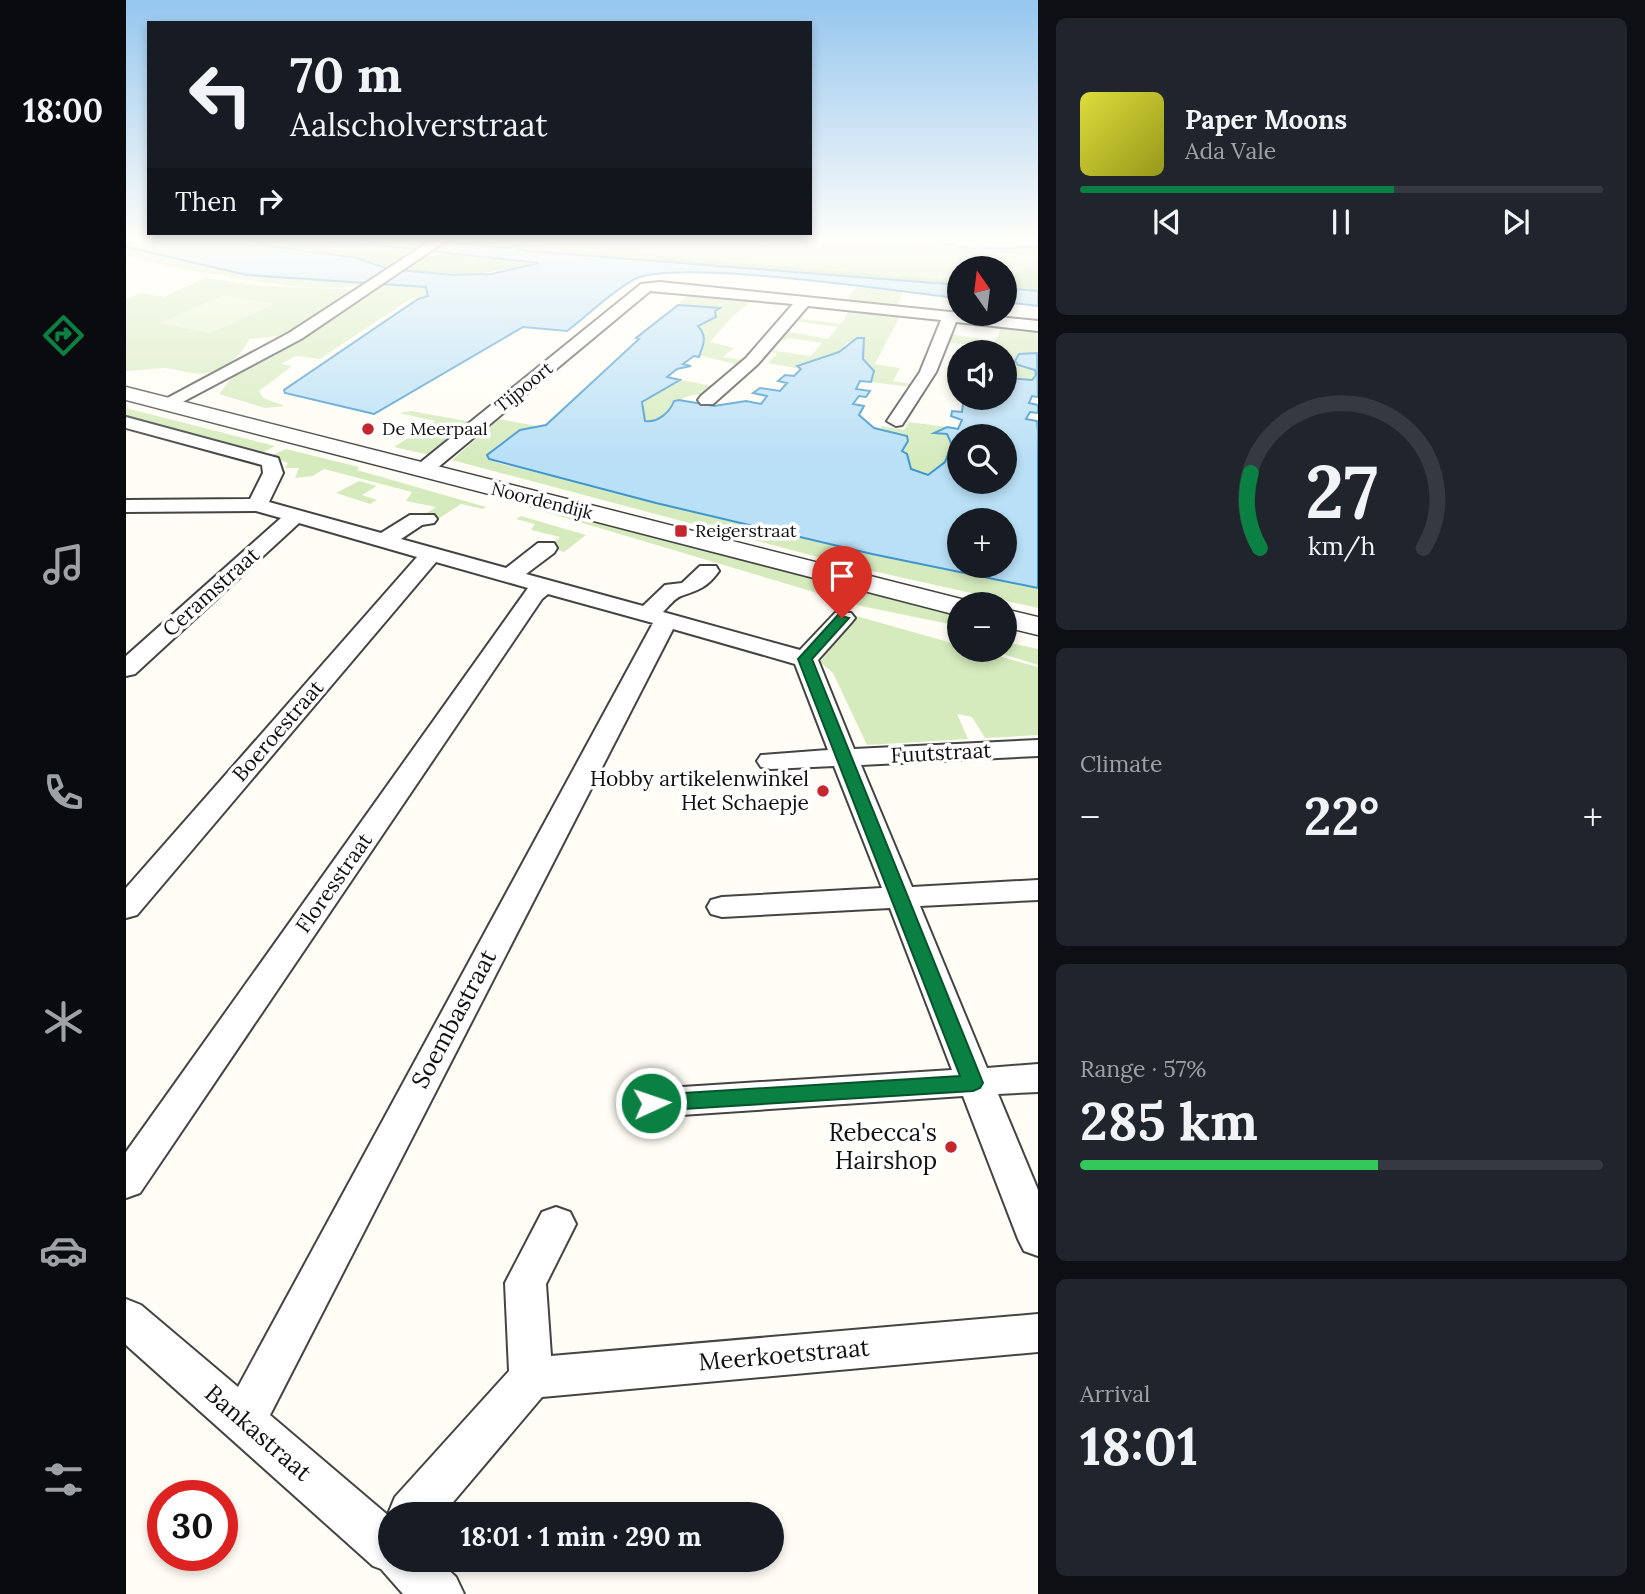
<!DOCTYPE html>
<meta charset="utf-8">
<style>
:root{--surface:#171b24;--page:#20242c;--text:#f1f3f6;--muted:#9ea1a6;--line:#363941;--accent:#0b8043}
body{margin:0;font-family:Lora,serif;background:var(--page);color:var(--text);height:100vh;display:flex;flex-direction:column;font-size:26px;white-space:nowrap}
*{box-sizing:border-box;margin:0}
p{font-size:23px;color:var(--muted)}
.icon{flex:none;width:38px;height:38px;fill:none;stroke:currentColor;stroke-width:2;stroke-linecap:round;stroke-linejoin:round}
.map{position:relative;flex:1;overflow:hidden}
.side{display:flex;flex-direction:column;gap:18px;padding:18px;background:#0d0f14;width:607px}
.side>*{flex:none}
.guide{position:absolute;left:21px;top:21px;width:665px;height:214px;border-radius:0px;box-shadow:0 4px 10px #0003;background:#171b24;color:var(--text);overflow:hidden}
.needle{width:46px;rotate:346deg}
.controls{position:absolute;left:821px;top:256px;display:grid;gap:14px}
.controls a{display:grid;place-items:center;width:70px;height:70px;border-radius:50%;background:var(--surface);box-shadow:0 4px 10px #0003;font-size:35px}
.speed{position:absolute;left:21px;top:1480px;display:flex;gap:14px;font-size:35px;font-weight:700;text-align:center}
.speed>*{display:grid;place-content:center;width:91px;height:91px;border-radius:50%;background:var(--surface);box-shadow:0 4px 10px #0003;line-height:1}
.speed .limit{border:10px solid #d22;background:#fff;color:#111}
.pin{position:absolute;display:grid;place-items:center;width:60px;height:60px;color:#fff;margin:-72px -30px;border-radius:50% 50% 50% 0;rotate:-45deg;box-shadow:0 0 7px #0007}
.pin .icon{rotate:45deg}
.me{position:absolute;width:77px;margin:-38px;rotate:87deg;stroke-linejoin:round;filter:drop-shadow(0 0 5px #0008)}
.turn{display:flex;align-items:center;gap:24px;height:147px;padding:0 28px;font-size:32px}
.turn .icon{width:91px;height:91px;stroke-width:2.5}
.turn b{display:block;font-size:49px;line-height:60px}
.then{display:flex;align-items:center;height:66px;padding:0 28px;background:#0003;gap:14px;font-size:26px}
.big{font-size:52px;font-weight:700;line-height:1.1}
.side .widget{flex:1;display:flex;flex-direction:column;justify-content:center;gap:10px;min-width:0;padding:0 24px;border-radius:10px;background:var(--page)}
.side .dial{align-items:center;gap:0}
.dial svg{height:182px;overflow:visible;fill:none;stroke:var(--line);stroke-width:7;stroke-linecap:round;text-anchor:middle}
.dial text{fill:var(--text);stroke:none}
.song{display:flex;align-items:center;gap:21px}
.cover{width:84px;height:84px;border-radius:10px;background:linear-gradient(135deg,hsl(60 70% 55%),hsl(60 70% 35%))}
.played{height:7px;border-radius:4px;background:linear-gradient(90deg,var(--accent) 60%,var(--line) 60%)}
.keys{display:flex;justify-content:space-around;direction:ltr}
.heat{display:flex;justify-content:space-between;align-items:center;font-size:38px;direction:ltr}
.charge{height:10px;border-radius:5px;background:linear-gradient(90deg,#34c759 57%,var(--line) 0)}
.trip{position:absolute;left:252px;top:1502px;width:406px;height:70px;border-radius:35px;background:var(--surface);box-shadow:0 4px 10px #0003;font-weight:700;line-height:70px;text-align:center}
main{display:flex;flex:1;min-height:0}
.dock{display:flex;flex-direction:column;width:126px;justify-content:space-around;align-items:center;background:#090b0e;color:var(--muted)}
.dock .icon{width:49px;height:49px}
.dock .selected{color:var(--accent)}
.dock b{font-size:32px;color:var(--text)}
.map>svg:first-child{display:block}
.green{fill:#d5ebbd}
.forest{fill:#b9dc9c}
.pitch{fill:#e6f2cf}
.water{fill:#b9e0f7;stroke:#3f96cf;stroke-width:2;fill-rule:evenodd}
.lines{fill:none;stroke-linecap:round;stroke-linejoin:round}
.minor-casing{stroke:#444;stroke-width:4}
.tertiary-casing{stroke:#444;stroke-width:3}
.minor{fill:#fff;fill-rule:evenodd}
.tertiary{fill:#fff;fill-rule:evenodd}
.route{fill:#0b8043;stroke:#07532c;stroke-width:2}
.poi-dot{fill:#c4262e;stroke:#fff;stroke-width:2.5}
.labels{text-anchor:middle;stroke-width:7;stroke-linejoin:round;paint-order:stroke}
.far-street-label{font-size:18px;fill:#111;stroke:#fff}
.far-poi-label{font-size:18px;fill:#111;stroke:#fff;text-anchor:start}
.street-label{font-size:21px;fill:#111;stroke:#fff}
.poi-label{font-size:21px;fill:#111;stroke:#fff;text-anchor:end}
.near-street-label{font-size:24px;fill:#111;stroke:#fff}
.near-poi-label{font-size:24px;fill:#111;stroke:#fff;text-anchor:end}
</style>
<main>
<nav class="dock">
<b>18:00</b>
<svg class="icon selected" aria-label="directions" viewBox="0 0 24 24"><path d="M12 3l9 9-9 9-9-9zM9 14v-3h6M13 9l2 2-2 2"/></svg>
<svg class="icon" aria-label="music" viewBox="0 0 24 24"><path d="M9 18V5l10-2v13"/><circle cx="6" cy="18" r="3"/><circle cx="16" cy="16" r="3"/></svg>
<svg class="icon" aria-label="phone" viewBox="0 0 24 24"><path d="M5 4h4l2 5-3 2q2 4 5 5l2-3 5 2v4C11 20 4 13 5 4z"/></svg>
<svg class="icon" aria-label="climate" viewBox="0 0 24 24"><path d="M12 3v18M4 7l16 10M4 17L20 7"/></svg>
<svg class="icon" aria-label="car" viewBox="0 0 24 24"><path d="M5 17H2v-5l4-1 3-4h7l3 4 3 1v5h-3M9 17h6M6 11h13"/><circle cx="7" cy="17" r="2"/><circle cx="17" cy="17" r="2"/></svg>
<svg class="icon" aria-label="filters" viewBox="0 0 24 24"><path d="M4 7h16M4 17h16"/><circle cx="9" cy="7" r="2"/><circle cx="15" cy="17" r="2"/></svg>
</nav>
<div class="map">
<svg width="912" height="1594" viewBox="0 0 912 1594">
<rect width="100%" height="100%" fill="#fffdf5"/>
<path class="green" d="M324,238h588v53l-33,-3 -1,-20h-45v17z
M0,247l121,28 54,5 68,1c-35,22 -200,-15 -243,-25z
M79,278l58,8 84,3 4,4 -62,42 -40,4c-8,19 -33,39 -57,34 -9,-1 -17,-4 -27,-5 -13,0 -26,3 -39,3v-72l15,-6 23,4z
M255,283l45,4 4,8 -20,4 -90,60 -24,-3 -15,8 11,2 -33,25 4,7 22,8 -20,2 -46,-14 18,-23 64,-32z
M729,287l48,5 -7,16 -50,-5z
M565,292l64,7 -21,16 -24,27 24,6 -11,9 20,3 -4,5 -41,-10 5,-3 -5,-27 17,-8v-6l5,-3 -42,-3z
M686,306l127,12 2,2 -41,-4 -25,48 25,4 -7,13 18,3v3l-40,-5 3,-11 -11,-12 1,-21 -16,4 -10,10 -41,14 4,3 -33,-6 9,-9 -8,-4 42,6 11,-13 -33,-5 -5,3 -7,-2 8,-8 43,8 10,-12 -43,-6 1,-3 45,6 8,-13z
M828,321l84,9v24l-20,11 17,5 1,5 -4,5 -27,-2 -1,-26h-8l1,-6 -50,-3 3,-9 46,7 5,-13z
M554,380l34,6 -10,9c-23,-4 -31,16 -49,26h-10l-3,-19z
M0,408l149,38 -15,8 -134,-37z
M285,411l61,11 -38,34 -40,-9 41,-26 -36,-8z
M373,419l44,8c-22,3 -41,11 -56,29l11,7 374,91 166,34v20l-183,-41 -403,-107z
M783,422l38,5 -10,5 10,2 5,11 -7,17 -17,13 -17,-6 -4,-15 -5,-3 6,-11 -1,-4 -26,-7v-3l23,4z
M160,449l73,18 -2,3 129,37 -3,2 -22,-5 -23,15 -13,-5 11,-7 -30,-6 6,-9 -88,-23 -11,7 -18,2 4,-10h-14l3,-5 -18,-7z
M292,474l541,137v15l-98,-20z
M233,481l18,5 -15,9 15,5 -7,4 -34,-11z
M395,516l65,19 -22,17 -14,-5 10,-10 -29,-7 4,-6 -19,-5z
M730,616l103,29v4h14l65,18v68l-53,3 -13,-21 -15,-3 11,25 -101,6 -34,-72 -13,-11z
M879,642l33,7v16l-51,-16h17z"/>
<path class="forest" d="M323,238l510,43v4l-442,-36 4,-4 -13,3 -64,-6z
M736,238h33l23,9 19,-1 43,6h-80z
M159,239l135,10 -32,20 -31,-11 -103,-11 -5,-4z
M305,250l101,10 8,3 -69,12 -71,-5z
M912,266v25l-33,-3 -1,-6 8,-1 2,-8z"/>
<path class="pitch" d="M99,295l50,9 -64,29 -52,-10z"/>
<path class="water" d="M0,238h279l103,10 14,-4 -4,5 10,2 431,34v13c-60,-6 -280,-40 -324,-19 -25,13 -46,36 -68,52l-44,-4 -149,87 -89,-21 -1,-3 134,-91 10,-3 -2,-9 -179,-12 -121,-28zM159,239l45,1 209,23 -48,11 -37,1 -66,-6 -31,-11 -108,-15z
M785,238h127v9l-64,2z
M878,288l34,3v15l-33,-4z
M552,305l42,3 -5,3 1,6 -18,9c10,11 5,19 1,31l-5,-1 -11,8 8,2 -14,3 -10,8 13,3 -38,22 3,19c13,2 25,-9 29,-20l5,-1 35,6 32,-5 15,3 6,-8 -14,-3 7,-5 20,3 7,-8 -9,-2 7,-6 9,1 7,-7 -4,-3 42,-14 18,-14h7l-1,21 11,12 -3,11 -11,-1 -4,8 14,2 -4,6 -7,-1 -6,8 11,2 -5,9 15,13 33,8 1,5 -6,10 5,3 4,15 17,6 17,-13 7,-17 -5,-11 -13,-1 13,-6 11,2 4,-9 -11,-4 1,-5 10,1 2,-15h40l1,-19 27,2 4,-5 -1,-5 -17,-5 -3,-4 4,-7 18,-1 1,44 -6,-1 -3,7 9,2v8l-8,-1 -4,7 11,2 1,10v157l-166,-34 -216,-51 -167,-44 -2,-4 33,-25 26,-5 93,-86 -3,-1zM833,436h45v45h-45zM833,520h45v45h-45z"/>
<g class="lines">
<g class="minor-casing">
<path id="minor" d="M309,238h15l-149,101 -128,68 -6,1 -9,-5 131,-70z
M534,282l378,39v10l-82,-9 -20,50 -34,53 -6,1 -9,-5 33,-49 21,-52 -133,-14 -50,58 -45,40h-12l-3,-4 3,-4 45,-38 47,-54 -143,-13 -220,183h-14l-3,-4 3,-4 225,-182z
M0,417l152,41 5,15 -14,29 112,31 29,-18h24l3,4 -3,4 -12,2 -21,14 105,29 32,-25h16l3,5 -3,5 -28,21 117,32 22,-21 17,-2 18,-17h16l3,5c-12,17 -21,19 -38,25 -6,2 -13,11 -18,16l137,38 35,-37h16l4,5 -4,5 -33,37 36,89 184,-9v16l-177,9 51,122 126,-7v20l-118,6 67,162 51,-4v28l-40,2 40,96v66l-14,-5 -6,-12 -55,-143 -312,21 -13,-4 -5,-10 5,-10 13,-4 301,-19 -62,-162 -168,9 -11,-3 -4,-7 4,-7 11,-3 160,-9 -48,-122 -63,3 -10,-2 -4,-6 4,-6 67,-5 -33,-86 -122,-35 -403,786 120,102 -2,-3 7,-17 114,-126 -4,-88 37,-71 14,-5 14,5 6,12 -30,60 5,72 487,-42v38l-496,45 -99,117h-53v45h47l19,18 8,17h-61l-22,-25 -8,-3 -247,-221v-46l15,6 97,82 415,-764 -105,-29 -6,5 -402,594 -14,5v-46l402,-564 -92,-26 -299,353 -11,3v-30l291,-331 -118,-34 -164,151 -9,2v-20l155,-138 -25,-7 -130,1v-12l124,-1 13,-26 -1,-8 -136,-37z"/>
</g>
<g class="tertiary-casing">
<path id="tertiary" d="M0,387l843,214 2,3h-12v12l-10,-3 -823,-213z
M878,609l34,8v18l-34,-8z"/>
</g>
<use href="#minor" class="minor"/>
<use href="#tertiary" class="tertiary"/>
</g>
<linearGradient id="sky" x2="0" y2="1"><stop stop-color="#95c6ee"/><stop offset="0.52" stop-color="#fffefa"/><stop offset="1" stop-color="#fffefa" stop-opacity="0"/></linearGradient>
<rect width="912" height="461" fill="url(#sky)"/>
<path class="route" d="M712,615l11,3 -37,41 171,424 -3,5 -7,3 -322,20 -7,-3 -3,-5 3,-6 7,-2 309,-19 -162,-417z"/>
<g class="poi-dot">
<circle cx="242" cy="429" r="7"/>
<rect x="548" y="524" width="14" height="14" rx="3.5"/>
<circle cx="697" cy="791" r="7"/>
<circle cx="825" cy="1147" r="7"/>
</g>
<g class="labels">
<g class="far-street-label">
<text transform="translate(398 387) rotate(-39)" y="6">Tijpoort</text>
<text transform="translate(416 501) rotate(14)" y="6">Noordendijk</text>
</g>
<g class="far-poi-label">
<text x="256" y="435">De Meerpaal</text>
<text x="569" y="537">Reigerstraat</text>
</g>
<g class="street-label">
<text transform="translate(85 592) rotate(-42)" y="7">Ceramstraat</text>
<text transform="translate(152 731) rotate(-49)" y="7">Boeroestraat</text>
<text transform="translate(815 753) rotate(-3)" y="7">Fuutstraat</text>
<text transform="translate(208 883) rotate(-55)" y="7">Floresstraat</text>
</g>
<g class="poi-label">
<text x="683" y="786">Hobby artikelenwinkel<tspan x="683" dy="24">Het Schaepje</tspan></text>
</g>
<g class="near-street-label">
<text transform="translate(328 1019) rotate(-62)" y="8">Soembastraat</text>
<text transform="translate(658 1355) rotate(-5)" y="8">Meerkoetstraat</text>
<text transform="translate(132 1433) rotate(41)" y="8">Bankastraat</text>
</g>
<g class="near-poi-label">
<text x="811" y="1141">Rebecca's<tspan x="811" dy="28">Hairshop</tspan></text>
</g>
</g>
</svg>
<div class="controls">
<a><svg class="needle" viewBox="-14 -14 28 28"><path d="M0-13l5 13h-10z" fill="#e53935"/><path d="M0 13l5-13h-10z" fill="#9ea1a6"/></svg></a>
<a><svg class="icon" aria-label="sound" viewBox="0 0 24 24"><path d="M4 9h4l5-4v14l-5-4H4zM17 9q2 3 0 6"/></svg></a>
<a><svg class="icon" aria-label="search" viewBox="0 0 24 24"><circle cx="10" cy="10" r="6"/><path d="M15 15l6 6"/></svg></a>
<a>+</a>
<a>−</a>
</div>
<div class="speed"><div class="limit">30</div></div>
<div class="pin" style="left:716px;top:618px;background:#d93025"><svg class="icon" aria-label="arrive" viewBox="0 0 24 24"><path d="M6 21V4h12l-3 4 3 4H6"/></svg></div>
<svg class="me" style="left:525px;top:1103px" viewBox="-20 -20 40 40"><circle r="17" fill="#0b8043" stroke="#fff" stroke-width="3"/><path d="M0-11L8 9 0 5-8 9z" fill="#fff"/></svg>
<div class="trip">18:01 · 1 min · 290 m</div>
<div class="guide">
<div class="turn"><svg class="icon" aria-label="left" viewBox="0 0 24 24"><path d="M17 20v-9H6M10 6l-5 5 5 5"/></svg><div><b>70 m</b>Aalscholverstraat</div></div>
<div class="then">Then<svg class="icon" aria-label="right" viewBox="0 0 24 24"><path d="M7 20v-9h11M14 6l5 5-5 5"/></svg></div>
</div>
</div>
<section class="side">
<div class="widget">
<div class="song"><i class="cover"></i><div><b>Paper Moons</b><p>Ada Vale</p></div></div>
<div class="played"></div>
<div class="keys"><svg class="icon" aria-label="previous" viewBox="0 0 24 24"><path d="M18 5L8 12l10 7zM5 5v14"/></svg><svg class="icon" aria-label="pause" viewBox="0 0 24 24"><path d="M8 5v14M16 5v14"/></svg><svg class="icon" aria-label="next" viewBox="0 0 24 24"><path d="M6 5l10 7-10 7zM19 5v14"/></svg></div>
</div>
<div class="widget dial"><svg viewBox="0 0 100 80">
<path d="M14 69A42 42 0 1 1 86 69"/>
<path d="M14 69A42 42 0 0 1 10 36" stroke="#0b8043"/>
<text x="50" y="56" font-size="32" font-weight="700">27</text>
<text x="50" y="72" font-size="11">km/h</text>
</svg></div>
<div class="widget"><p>Climate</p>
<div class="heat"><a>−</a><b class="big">22°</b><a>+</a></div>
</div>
<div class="widget"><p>Range · 57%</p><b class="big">285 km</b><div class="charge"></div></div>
<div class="widget"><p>Arrival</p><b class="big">18:01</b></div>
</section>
</main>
